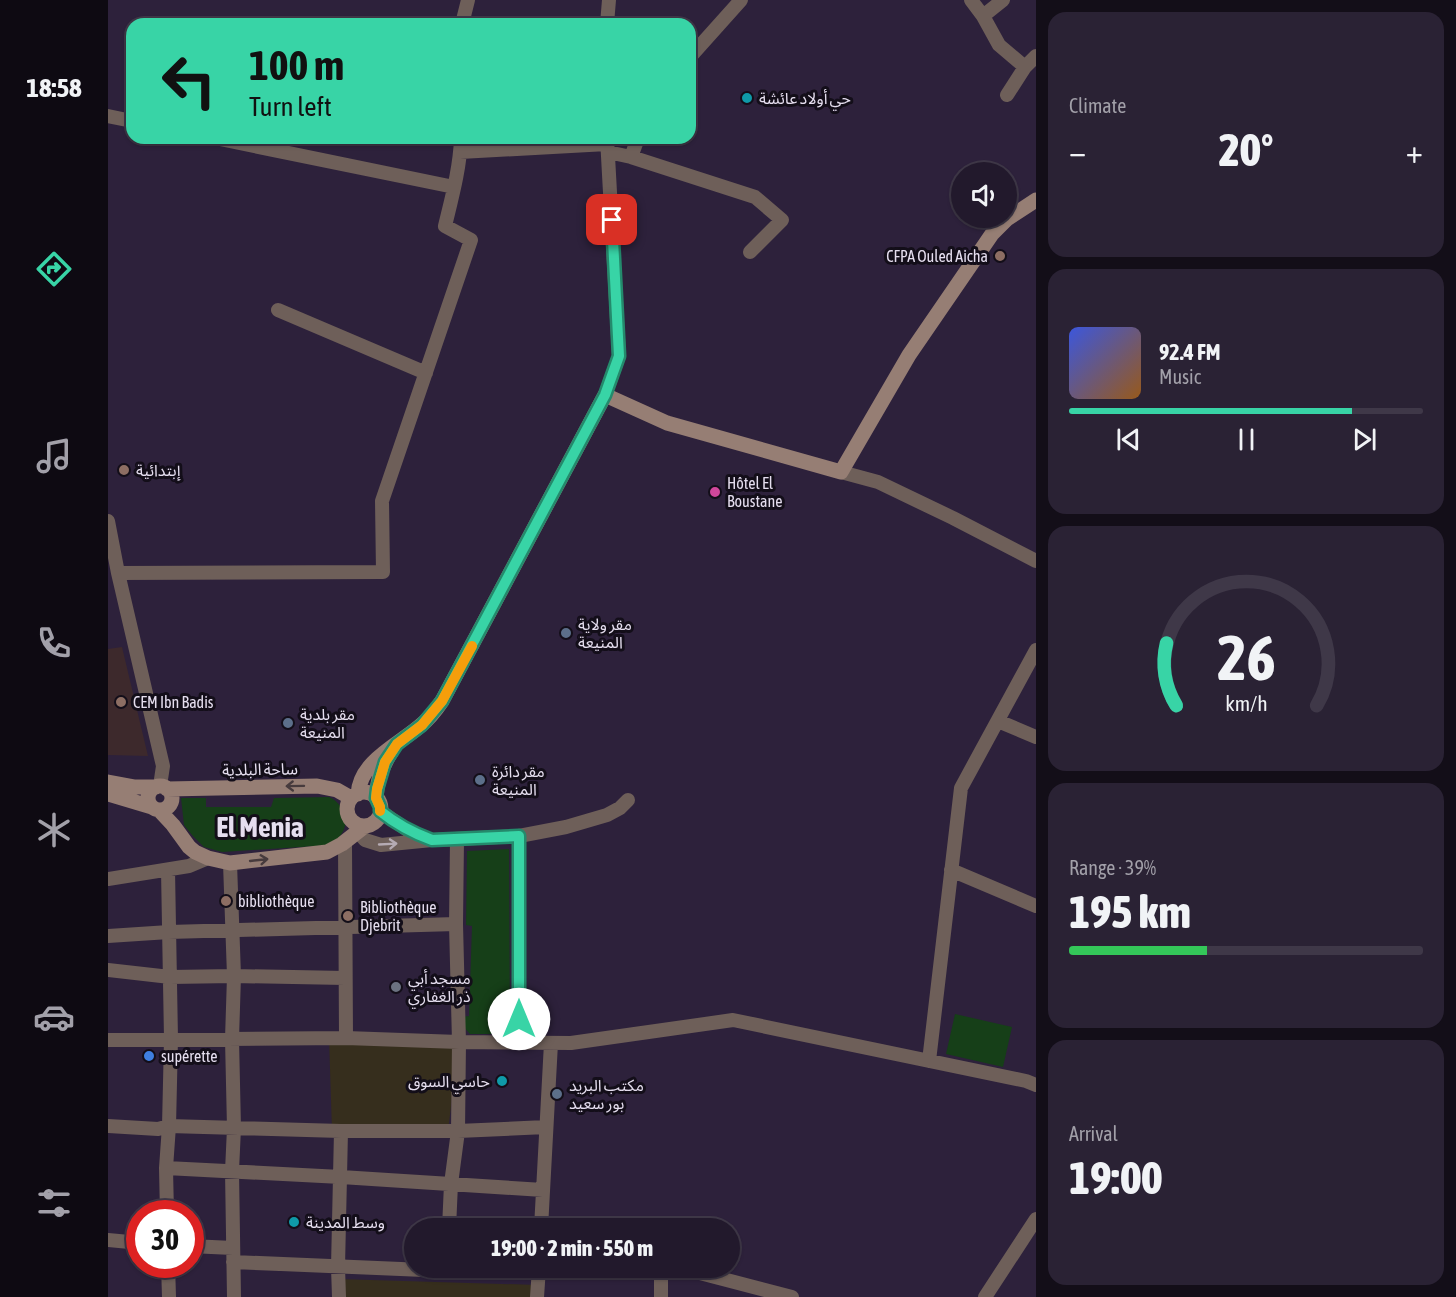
<!DOCTYPE html>
<meta charset="utf-8">
<style>
:root{--surface:#22192c;--page:#2a2234;--text:#f1f3f6;--muted:#a2a0a9;--line:#3f3848;--accent:#38d4a6}
body{margin:0;font-family:"Asap Condensed","Noto Sans Arabic",sans-serif;background:var(--page);color:var(--text);height:100vh;display:flex;flex-direction:column;font-size:22px;white-space:nowrap}
*{box-sizing:border-box;margin:0}
p{font-size:20px;color:var(--muted)}
.icon{flex:none;width:33px;height:33px;fill:none;stroke:currentColor;stroke-width:2;stroke-linecap:round;stroke-linejoin:round}
.map{position:relative;flex:1;overflow:hidden}
.side{display:flex;flex-direction:column;gap:12px;padding:12px;background:#130e18;width:420px}
.side>*{flex:none}
.guide{position:absolute;left:18px;top:18px;width:570px;height:126px;border-radius:18px;box-shadow:0 2px 4px #0004,0 0 0 2px var(--line);background:#38d4a6;color:#111;overflow:hidden}
.controls{position:absolute;left:843px;top:162px;display:grid;gap:12px}
.controls a{display:grid;place-items:center;width:66px;height:66px;border-radius:50%;background:var(--surface);box-shadow:0 2px 4px #0004,0 0 0 2px var(--line);font-size:30px}
.speed{position:absolute;left:18px;top:1200px;display:flex;gap:12px;font-size:30px;font-weight:700;text-align:center}
.speed>*{display:grid;place-content:center;width:78px;height:78px;border-radius:50%;background:var(--surface);box-shadow:0 2px 4px #0004,0 0 0 2px var(--line);line-height:1}
.speed .limit{border:9px solid #d22;background:#fff;color:#111}
.pin{position:absolute;display:grid;place-items:center;width:51px;height:51px;color:#fff;margin:-26px;border-radius:12px;box-shadow:0 3px 9px #0006}
.me{position:absolute;width:66px;margin:-33px;rotate:0deg;stroke-linejoin:round;filter:drop-shadow(0 0 4px #0008)}
.turn{display:flex;align-items:center;gap:21px;height:126px;padding:0 24px;font-size:27px}
.turn .icon{width:78px;height:78px;stroke-width:2.5}
.turn b{display:block;font-size:42px;line-height:51px}
.big{font-size:45px;font-weight:800;line-height:1.1}
.side .card{flex:1;display:flex;flex-direction:column;justify-content:center;gap:9px;min-width:0;padding:0 21px;border-radius:18px;background:var(--page)}
.side .dial{align-items:center;gap:0}
.dial svg{height:156px;overflow:visible;fill:none;stroke:var(--line);stroke-width:7;stroke-linecap:round;text-anchor:middle}
.dial text{fill:var(--text);stroke:none}
.song{display:flex;align-items:center;gap:18px}
.cover{width:72px;height:72px;border-radius:9px;background:linear-gradient(135deg,hsl(230 70% 55%),hsl(30 70% 35%))}
.played{height:6px;border-radius:3px;background:linear-gradient(90deg,var(--accent) 80%,var(--line) 80%)}
.keys{display:flex;justify-content:space-around;direction:ltr}
.heat{display:flex;justify-content:space-between;align-items:center;font-size:33px;direction:ltr}
.charge{height:9px;border-radius:4px;background:linear-gradient(90deg,#34c759 39%,var(--line) 0)}
.trip{position:absolute;left:296px;top:1218px;width:336px;height:60px;border-radius:30px;background:var(--surface);box-shadow:0 2px 4px #0004,0 0 0 2px var(--line);font-weight:800;line-height:60px;text-align:center}
main{display:flex;flex:1;min-height:0}
.menu{display:flex;flex-direction:column;width:108px;justify-content:space-around;align-items:center;background:#0e0a12;color:var(--muted)}
.menu .icon{width:42px;height:42px}
.menu .active{color:var(--accent)}
.menu b{font-size:27px;color:var(--text)}
.map>svg:first-child{display:block}
.commercial{fill:#362e1d}
.education{fill:#3d292c}
.green{fill:#163f18}
.lines{fill:none;stroke-linecap:round;stroke-linejoin:round}
.street{stroke:#6e5f59;stroke-width:14}
.secondary{stroke:#967e74;stroke-width:15}
.oneway{stroke:#473b3d}
.oneway2{stroke:#b5abb3}
.route-casing{stroke:#248a6c;stroke-width:15}
.route{stroke:#38d4a6;stroke-width:10}
.slow{stroke:#f59e0b;stroke-width:10}
.culture-dot{fill:#0f9aa8;stroke:#130e19;stroke-width:2}
.education-dot{fill:#8d6e63;stroke:#130e19;stroke-width:2}
.hotel-dot{fill:#d1479c;stroke:#130e19;stroke-width:2}
.service-dot{fill:#5c6f8a;stroke:#130e19;stroke-width:2}
.worship-dot{fill:#6b7280;stroke:#130e19;stroke-width:2}
.shop-dot{fill:#3f7fe0;stroke:#130e19;stroke-width:2}
.labels{text-anchor:middle;stroke-width:6;stroke-linejoin:round;paint-order:stroke}
.poi-label{font-size:16px;fill:#e5deef;stroke:#130e19;text-anchor:start}
.street-label{font-size:16px;fill:#e5deef;stroke:#130e19}
.town-label{font-size:28px;font-weight:bold;fill:#e5deef;stroke:#130e19}
</style>
<main>
<nav class="menu">
<b>18:58</b>
<svg class="icon active" aria-label="directions" viewBox="0 0 24 24"><path d="M12 3l9 9-9 9-9-9zM9 14v-3h6M13 9l2 2-2 2"/></svg>
<svg class="icon" aria-label="music" viewBox="0 0 24 24"><path d="M9 18V5l10-2v13"/><circle cx="6" cy="18" r="3"/><circle cx="16" cy="16" r="3"/></svg>
<svg class="icon" aria-label="phone" viewBox="0 0 24 24"><path d="M5 4h4l2 5-3 2q2 4 5 5l2-3 5 2v4C11 20 4 13 5 4z"/></svg>
<svg class="icon" aria-label="climate" viewBox="0 0 24 24"><path d="M12 3v18M4 7l16 10M4 17L20 7"/></svg>
<svg class="icon" aria-label="car" viewBox="0 0 24 24"><path d="M5 17H2v-5l4-1 3-4h7l3 4 3 1v5h-3M9 17h6M6 11h13"/><circle cx="7" cy="17" r="2"/><circle cx="17" cy="17" r="2"/></svg>
<svg class="icon" aria-label="filters" viewBox="0 0 24 24"><path d="M4 7h16M4 17h16"/><circle cx="9" cy="7" r="2"/><circle cx="15" cy="17" r="2"/></svg>
</nav>
<div class="map">
<svg width="928" height="1297" viewBox="0 0 928 1297">
<rect width="100%" height="100%" fill="#2d213b"/>
<path class="commercial" d="M221,1038l130,4 -11,89h-116z
M230,1279l200,6 -1,12h-198z"/>
<path class="education" d="M14,647l26,109 -40,-1v-106z"/>
<path class="green" d="M221,797c12,5 20,20 15,32 -2,6 -8,11 -12,16l-110,7 -18,-5 -12,-12 -8,-10 -3,-27h25v9h65l3,-9z
M401,849l1,185h-40l-7,-8 -2,-9 8,-1 3,-90 -6,-1 1,-74z
M847,1014l57,13 -9,40 -57,-13z"/>
<g class="lines">
<path class="street" d="M863,0l12,16 16,29 26,22
M875,16l20,-16
M354,24l6,-24
M499,24l2,-24
M582,57l51,-57
M899,95l18,-28 11,-11
M0,116l24,5
M107,138l239,49
M352,152l147,-8
M500,152l23,5 124,40 27,23 -32,32
M523,157l7,-19
M170,310l148,63
M497,395l14,-39 -12,-218
M733,472l37,10 75,36 83,43
M0,521l10,52 45,193 -3,20
M10,573l265,-1 -1,-71 89,-261 -26,-14c7,-29 15,-58 16,-88
M890,721l38,16
M272,811l29,20 21,9
M246,823l4,9 7,8 16,5 51,-5 87,-4 47,-9 41,-12 13,-7 8,-8
M411,836v206
M237,842l1,196
M122,863l4,113 -2,63 2,89 -2,43 2,126
M843,870l85,36
M0,879l81,-13 19,-8
M0,936l61,-4 287,-8
M0,970l62,7 64,-1 111,2
M0,1040l238,-2 113,4 112,1 162,-23 293,61 10,4
M821,1061l32,-273 75,-138
M0,1126l50,3 11,-3 172,5h117l88,-4
M58,1168l175,9 202,13
M59,1214l-1,-46 3,-42 2,-87 -3,-169
M341,1228l2,-44 7,-53 1,-89 -3,-118 1,-84
M433,1228l10,-185
M0,1240l32,3
M82,1246l43,2
M125,1262l215,9 91,2 132,-5 25,4 96,25
M60,1264l1,33
M553,1268v29
M231,1297l-1,-30 3,-136
M429,1297l2,-29
M877,1297l51,-78"/>
<path class="secondary" d="M0,782l27,5h21
M40 798a12 12 0 1 1 24 0a12 12 0 1 1-24 0Z
M59,789l150,-3 20,4 14,8
M239 809a17 17 0 1 1 34 0a17 17 0 1 1-34 0Z
M0,794l44,13
M250,794c2,-33 40,-49 62,-68 9,-7 16,-16 22,-25l163,-306 62,28 174,49 68,-117 83,-121 15,-15 29,-19
M268,798c1,-17 6,-32 16,-47
M51,810l14,15 16,22 6,5 13,6 22,5 97,-11 15,-8 23,-18"/>
</g>
<defs><path id="oneway-shaft" d="M-6 0H5M1.5-3L5.5 0L1.5 3" fill="none" stroke-width="1.6" stroke-linecap="round" stroke-linejoin="round" transform="scale(1.5)"/></defs>
<g class="oneway">
<use href="#oneway-shaft" transform="translate(187 786) rotate(179)"/>
<use href="#oneway-shaft" transform="translate(151 860) rotate(-6)"/>
</g>
<use class="oneway2" href="#oneway-shaft" transform="translate(280 844) rotate(-3)"/>
<g class="lines">
<g class="route-casing">
<path id="route" d="M411,1019v-183l-87,4c-19,-7 -36,-16 -52,-29v-4l-4,-9 1,-9 8,-27 12,-18 25,-19 20,-24 163,-306 14,-39 -7,-136"/>
</g>
<use href="#route" class="route"/>
<path class="slow" d="M272,811v-4l-4,-9 1,-9 8,-27 12,-18 25,-19 20,-24 30,-55"/>
</g>
<g class="culture-dot">
<circle cx="639" cy="98" r="6"/>
<circle cx="394" cy="1081" r="6"/>
<circle cx="186" cy="1222" r="6"/>
</g>
<g class="education-dot">
<circle cx="892" cy="256" r="6"/>
<circle cx="16" cy="470" r="6"/>
<circle cx="13" cy="702" r="6"/>
<circle cx="118" cy="901" r="6"/>
<circle cx="240" cy="916" r="6"/>
</g>
<circle class="hotel-dot" cx="607" cy="492" r="6"/>
<g class="service-dot">
<circle cx="458" cy="633" r="6"/>
<circle cx="180" cy="723" r="6"/>
<circle cx="372" cy="780" r="6"/>
<circle cx="449" cy="1094" r="6"/>
</g>
<circle class="worship-dot" cx="288" cy="987" r="6"/>
<circle class="shop-dot" cx="41" cy="1056" r="6"/>
<g class="labels">
<g class="poi-label">
<text x="651" y="104">حي أولاد عائشة</text>
<text x="880" y="262" text-anchor="end">CFPA Ouled Aicha</text>
<text x="28" y="476">إبتدائية</text>
<text x="619" y="489">Hôtel El<tspan x="619" dy="18">Boustane</tspan></text>
<text x="470" y="630">مقر ولاية<tspan x="470" dy="18">المنيعة</tspan></text>
<text x="25" y="708">CEM Ibn Badis</text>
<text x="192" y="720">مقر بلدية<tspan x="192" dy="18">المنيعة</tspan></text>
<text x="384" y="777">مقر دائرة<tspan x="384" dy="18">المنيعة</tspan></text>
<text x="130" y="907">bibliothèque</text>
<text x="252" y="913">Bibliothèque<tspan x="252" dy="18">Djebrit</tspan></text>
<text x="300" y="984">مسجد أبي<tspan x="300" dy="18">ذر الغفاري</tspan></text>
<text x="53" y="1062">supérette</text>
<text x="382" y="1087" text-anchor="end">حاسي السوق</text>
<text x="461" y="1091">مكتب البريد<tspan x="461" dy="18">بور سعيد</tspan></text>
<text x="198" y="1228">وسط المدينة</text>
</g>
<g class="street-label">
<text transform="translate(152 769) rotate(-1)" y="6">ساحة البلدية</text>
</g>
<g class="town-label">
<text x="152" y="837">El Menia</text>
</g>
</g>
</svg>
<div class="controls">
<a><svg class="icon" aria-label="sound" viewBox="0 0 24 24"><path d="M4 9h4l5-4v14l-5-4H4zM17 9q2 3 0 6"/></svg></a>
</div>
<div class="speed"><div class="limit">30</div></div>
<div class="pin" style="left:504px;top:220px;background:#d93025"><svg class="icon" aria-label="arrive" viewBox="0 0 24 24"><path d="M6 21V4h12l-3 4 3 4H6"/></svg></div>
<svg class="me" style="left:411px;top:1019px" viewBox="-20 -20 40 40"><circle r="19" fill="#fff"/><path d="M0-13L10 11 0 6-10 11z" fill="#38d4a6"/></svg>
<div class="trip">19:00 · 2 min · 550 m</div>
<div class="guide">
<div class="turn"><svg class="icon" aria-label="left" viewBox="0 0 24 24"><path d="M17 20v-9H6M10 6l-5 5 5 5"/></svg><div><b>100 m</b>Turn left</div></div>
</div>
</div>
<section class="side">
<div class="card"><p>Climate</p>
<div class="heat"><a>−</a><b class="big">20°</b><a>+</a></div>
</div>
<div class="card">
<div class="song"><i class="cover"></i><div><b>92.4 FM</b><p>Music</p></div></div>
<div class="played"></div>
<div class="keys"><svg class="icon" aria-label="previous" viewBox="0 0 24 24"><path d="M18 5L8 12l10 7zM5 5v14"/></svg><svg class="icon" aria-label="pause" viewBox="0 0 24 24"><path d="M8 5v14M16 5v14"/></svg><svg class="icon" aria-label="next" viewBox="0 0 24 24"><path d="M6 5l10 7-10 7zM19 5v14"/></svg></div>
</div>
<div class="card dial"><svg viewBox="0 0 100 80">
<path d="M14 69A42 42 0 1 1 86 69"/>
<path d="M14 69A42 42 0 0 1 9 37" stroke="#38d4a6"/>
<text x="50" y="56" font-size="32" font-weight="700">26</text>
<text x="50" y="72" font-size="11">km/h</text>
</svg></div>
<div class="card"><p>Range · 39%</p><b class="big">195 km</b><div class="charge"></div></div>
<div class="card"><p>Arrival</p><b class="big">19:00</b></div>
</section>
</main>
